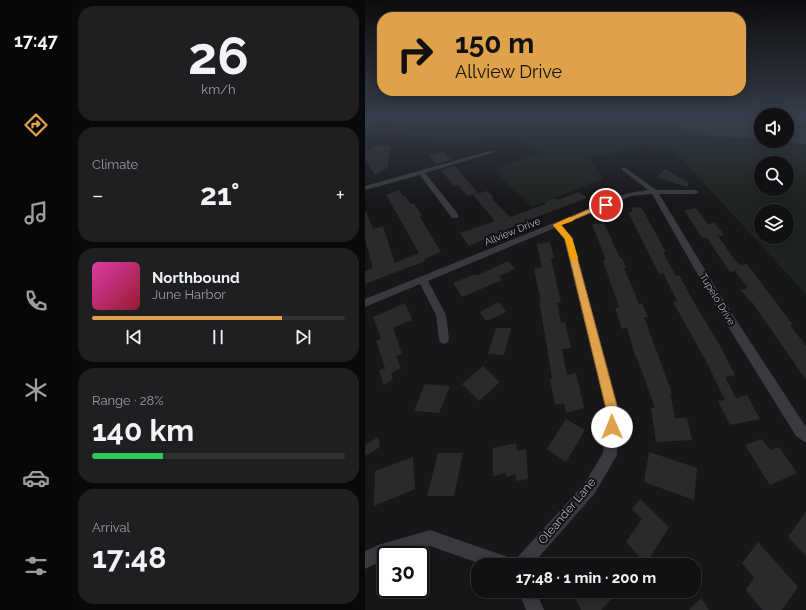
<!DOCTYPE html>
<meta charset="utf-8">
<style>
:root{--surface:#111113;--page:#1e1f21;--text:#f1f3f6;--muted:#9c9da0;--line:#303133;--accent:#dfa149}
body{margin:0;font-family:Raleway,sans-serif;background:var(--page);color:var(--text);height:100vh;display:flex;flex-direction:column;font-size:15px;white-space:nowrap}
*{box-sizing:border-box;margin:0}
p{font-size:13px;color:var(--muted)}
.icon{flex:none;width:22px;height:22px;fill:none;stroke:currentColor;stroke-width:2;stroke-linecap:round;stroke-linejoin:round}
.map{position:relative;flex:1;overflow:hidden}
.sheet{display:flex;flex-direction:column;gap:6px;padding:6px;background:#09090a;width:293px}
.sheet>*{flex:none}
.hud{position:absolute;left:12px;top:12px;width:369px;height:84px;border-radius:16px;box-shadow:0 2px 10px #0003,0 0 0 1px var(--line);background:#dfa149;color:#111;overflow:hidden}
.fabs{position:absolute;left:389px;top:108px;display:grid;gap:8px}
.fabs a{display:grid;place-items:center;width:40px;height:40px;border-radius:50%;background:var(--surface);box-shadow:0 2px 10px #0003,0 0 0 1px var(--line);font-size:20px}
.speed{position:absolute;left:12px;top:546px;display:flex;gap:8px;font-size:20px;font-weight:700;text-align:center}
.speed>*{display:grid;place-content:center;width:52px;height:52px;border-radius:50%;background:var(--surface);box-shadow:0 2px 10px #0003,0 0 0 1px var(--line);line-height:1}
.speed .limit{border:2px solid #111;border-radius:6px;background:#fff;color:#111}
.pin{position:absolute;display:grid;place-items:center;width:34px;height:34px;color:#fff;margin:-17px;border:2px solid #fff;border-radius:50%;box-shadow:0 1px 4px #0007}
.me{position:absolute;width:44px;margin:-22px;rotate:359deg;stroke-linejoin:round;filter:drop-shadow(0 0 3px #0008)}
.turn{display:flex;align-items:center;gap:14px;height:84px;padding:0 12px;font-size:18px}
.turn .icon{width:52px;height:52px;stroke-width:2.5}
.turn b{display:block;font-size:28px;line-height:34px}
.big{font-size:30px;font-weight:700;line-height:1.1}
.sheet .tile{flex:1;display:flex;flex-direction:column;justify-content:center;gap:6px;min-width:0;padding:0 14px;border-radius:16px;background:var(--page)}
.sheet .dial{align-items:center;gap:0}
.dial b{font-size:52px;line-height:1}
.song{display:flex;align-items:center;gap:12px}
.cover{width:48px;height:48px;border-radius:6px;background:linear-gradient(135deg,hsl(320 70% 55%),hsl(350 70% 35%))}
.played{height:4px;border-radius:2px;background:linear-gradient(90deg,var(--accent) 75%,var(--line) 75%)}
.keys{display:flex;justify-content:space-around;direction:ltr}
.heat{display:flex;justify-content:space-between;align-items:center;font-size:22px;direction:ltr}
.charge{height:6px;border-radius:3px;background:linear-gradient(90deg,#34c759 28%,var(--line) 0)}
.trip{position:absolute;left:106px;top:558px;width:230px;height:40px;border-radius:16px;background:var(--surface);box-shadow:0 2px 10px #0003,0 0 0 1px var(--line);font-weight:700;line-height:40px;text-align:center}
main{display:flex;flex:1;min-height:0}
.tab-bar{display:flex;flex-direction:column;width:72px;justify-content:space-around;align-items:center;background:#070708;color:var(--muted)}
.tab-bar .icon{width:28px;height:28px}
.tab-bar .selected{color:var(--accent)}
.tab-bar b{font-size:18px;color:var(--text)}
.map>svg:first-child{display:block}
.green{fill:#1d231e;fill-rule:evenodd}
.water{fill:#2e373b}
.building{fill:#2a2a2d}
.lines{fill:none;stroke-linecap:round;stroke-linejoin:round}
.minor{fill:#383a3d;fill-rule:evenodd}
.route{fill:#dfa149;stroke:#91692f}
.slow{fill:#f59e0b}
.labels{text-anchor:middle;stroke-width:4;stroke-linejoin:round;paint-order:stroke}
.street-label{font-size:10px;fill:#abafb7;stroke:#121214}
.near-street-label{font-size:12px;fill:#abafb7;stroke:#121214}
</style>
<main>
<nav class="tab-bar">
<b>17:47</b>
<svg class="icon selected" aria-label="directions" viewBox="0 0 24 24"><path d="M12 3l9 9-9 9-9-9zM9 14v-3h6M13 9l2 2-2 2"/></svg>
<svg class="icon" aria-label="music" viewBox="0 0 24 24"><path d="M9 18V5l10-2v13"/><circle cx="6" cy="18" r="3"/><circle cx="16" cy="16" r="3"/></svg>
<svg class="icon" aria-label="phone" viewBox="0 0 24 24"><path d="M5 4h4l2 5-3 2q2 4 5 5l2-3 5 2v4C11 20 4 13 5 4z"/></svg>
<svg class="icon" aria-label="climate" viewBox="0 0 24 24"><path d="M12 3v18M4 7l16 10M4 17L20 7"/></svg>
<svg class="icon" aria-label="car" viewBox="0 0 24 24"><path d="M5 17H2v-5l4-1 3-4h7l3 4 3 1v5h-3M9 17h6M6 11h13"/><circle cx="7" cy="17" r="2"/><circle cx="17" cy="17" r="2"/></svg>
<svg class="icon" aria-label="filters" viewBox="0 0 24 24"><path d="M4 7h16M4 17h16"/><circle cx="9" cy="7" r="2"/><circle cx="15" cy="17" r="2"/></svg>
</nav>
<section class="sheet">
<div class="tile dial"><b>26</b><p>km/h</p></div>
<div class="tile"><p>Climate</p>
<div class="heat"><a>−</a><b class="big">21°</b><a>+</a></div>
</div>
<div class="tile">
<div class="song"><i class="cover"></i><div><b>Northbound</b><p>June Harbor</p></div></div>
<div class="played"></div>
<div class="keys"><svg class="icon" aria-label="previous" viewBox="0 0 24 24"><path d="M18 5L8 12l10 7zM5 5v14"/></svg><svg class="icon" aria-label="pause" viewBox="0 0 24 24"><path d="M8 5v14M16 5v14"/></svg><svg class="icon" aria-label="next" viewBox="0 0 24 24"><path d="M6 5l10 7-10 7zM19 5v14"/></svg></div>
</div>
<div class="tile"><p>Range · 28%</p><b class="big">140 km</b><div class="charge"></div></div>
<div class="tile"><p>Arrival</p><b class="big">17:48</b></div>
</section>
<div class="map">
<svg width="441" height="610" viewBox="0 0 441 610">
<rect width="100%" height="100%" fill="#171719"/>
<path class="green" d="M0,116h21l-13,8v3l9,7 -17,-1z
M28,116h261l37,15 27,6 43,2v2h19l26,3v150l-131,-142 -28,-7 -58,13 14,21 -71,28 -39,-37 50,-18 -30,-13 -68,4 -41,-6 -16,-18zM396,163h26v26h-26zM396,211h26v26h-26z"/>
<path class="water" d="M289,116h54l13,3h23l17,-3v23l-43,-2 -27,-6z
M422,116h19v9l-10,2 10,3v14l-26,-3h7z"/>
<path class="building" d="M17,145l9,1 -4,22 -12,7 -10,-17v-6l10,-6 4,1z
M78,152l8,8 -15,4 -7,-8z
M90,166l9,11 14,16 -11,3 -9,-11 -4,1 -13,-16z
M300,169l24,14 -2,4 -30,-10z
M34,190l4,7 2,-1 6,8 3,-1 8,13 -2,1 21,35 -17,7 1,2 -60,23v-13l8,-3 -8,-29v-27l1,-1 7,18 10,-3 12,37 24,-10 -33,-58z
M122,191l7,7 -2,1 18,18 36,-13 -2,-2 11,-4 2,2 22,-8 8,6 -53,20 -65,28 -9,-13 35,-12 -22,-26z
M276,207l25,45h-3l13,24 3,-1 13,24 30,50 13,26 -10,2 11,21 11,-3 13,24 -30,6 -12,-24 7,-1 -19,-39 -33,-59 4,-1 -14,-28 -4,1 -31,-62h5l-2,-4z
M331,208l12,16 7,-1 9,12 -6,1 16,23 6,6 7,-1 46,61h-3l16,21v34l-54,-78h-2l-9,-12 7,-2 -13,-17 -5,1 -23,-34h-5l-18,-28z
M239,223l16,35h2l4,10h-2l15,36 3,-1 6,14h-4l28,76h-2l5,25h12l5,22 -36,2 -5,-34h4l-18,-50h-1l-9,-30 -5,1 -7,-21 4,-1 -16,-46 3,-1 -14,-36z
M185,242l4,16h-3l10,45h-4l4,20 4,-1 6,26 -9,1 5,26 9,-2 8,35 -18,5 -2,-10 -9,2 -5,-26 2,-1 -13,-79 2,3 -7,-33 8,-2 -5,-23z
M143,261l7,8 -16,7 3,4 -40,17 -9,-14 22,-9 1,2z
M134,302l7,10 -17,8h-4l-5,-8z
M40,303l7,17 -19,8 9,26 -6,2 5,12 -10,5 2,6 -9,6 -5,-14 6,-3 -9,-27 5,-3 -8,-21z
M131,328h15l-7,27 -16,-1z
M118,366l17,16 -21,19 -17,-17z
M60,384l25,2 -11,27 -25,-2z
M201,419l19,11 -19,32 -19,-13z
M13,437l2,10 -15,9v-11z
M397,439l8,11 9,-3 18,26 -27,12 -25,-40z
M151,443l1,8 9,-2 2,30 -12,2v-7l-10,3v-4l-13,3v-28z
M284,452l48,16 -3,32 -50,-18z
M73,453h25l-9,43h-27z
M48,457l2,32 -41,17 1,-35z
M275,499l29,28 -23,37 -20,-22 16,-23 -10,-10z
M441,512v44l-18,-19z
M393,542l40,45 -16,23h-20l-16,-20 8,-12 -12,-15z
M207,591h48l-19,19h-20z
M336,598l8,12h-20z"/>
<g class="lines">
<path class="minor" d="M125,151l5,1 -70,21 33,41v4h-6l-32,-43 -55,15v-4z
M257,168h4l30,22h39l4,2 -4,2h-36l68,112 79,121v16l-10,-7 -77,-124 -67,-118 -21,2 -70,29 11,13 47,175 -2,42 -22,38 -63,72h-48l-54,-19 -31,9h-13v4l-21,10v-18l13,-6 52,-15 78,27 7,3 70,-77 18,-30 4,-40 -43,-174 -9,-11 -127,53 18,34 3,24 -1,3 -4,2 -4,-2 -1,-3 -3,-24 -16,-31 -55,23v-8l263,-106 20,-3 -26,-20z
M153,591h18l8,19h-18z"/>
</g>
<linearGradient id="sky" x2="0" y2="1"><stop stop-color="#0d0d0e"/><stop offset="0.58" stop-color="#363c49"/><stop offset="1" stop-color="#363c49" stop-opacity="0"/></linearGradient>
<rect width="441" height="201" fill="url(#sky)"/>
<path class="route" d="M238,203l6,2 -48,20 11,13 47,175 -3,18 -4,2 -4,-2 -2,-4 1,-14 -42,-174 -12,-14z"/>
<path class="slow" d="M205,217l4,2 -1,2 -12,4 11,13 6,20 -4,3 -4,-3 -5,-19 -12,-14z"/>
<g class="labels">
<g class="street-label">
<text transform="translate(147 231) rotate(-22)" y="4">Allview Drive</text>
<text transform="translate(353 299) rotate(59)" y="4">Tupelo Drive</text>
</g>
<g class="near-street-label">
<text transform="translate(202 511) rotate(-50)" y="4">Oleander Lane</text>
</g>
</g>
</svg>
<div class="fabs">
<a><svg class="icon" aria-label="sound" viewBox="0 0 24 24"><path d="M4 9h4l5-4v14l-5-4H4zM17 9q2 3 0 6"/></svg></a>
<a><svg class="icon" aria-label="search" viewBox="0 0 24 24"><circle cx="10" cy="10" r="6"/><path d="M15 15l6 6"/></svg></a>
<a><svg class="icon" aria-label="layers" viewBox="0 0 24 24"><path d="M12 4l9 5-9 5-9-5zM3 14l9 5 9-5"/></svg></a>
</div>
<div class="speed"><div class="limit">30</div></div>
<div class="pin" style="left:241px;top:205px;background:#d93025"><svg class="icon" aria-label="arrive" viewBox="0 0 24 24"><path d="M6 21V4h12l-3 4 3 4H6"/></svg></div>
<svg class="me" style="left:247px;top:427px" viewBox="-20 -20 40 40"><circle r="19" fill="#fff"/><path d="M0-13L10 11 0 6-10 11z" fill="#dfa149"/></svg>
<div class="trip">17:48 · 1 min · 200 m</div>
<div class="hud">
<div class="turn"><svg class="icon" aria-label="right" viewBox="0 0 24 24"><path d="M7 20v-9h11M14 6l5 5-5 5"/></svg><div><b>150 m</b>Allview Drive</div></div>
</div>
</div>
</main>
